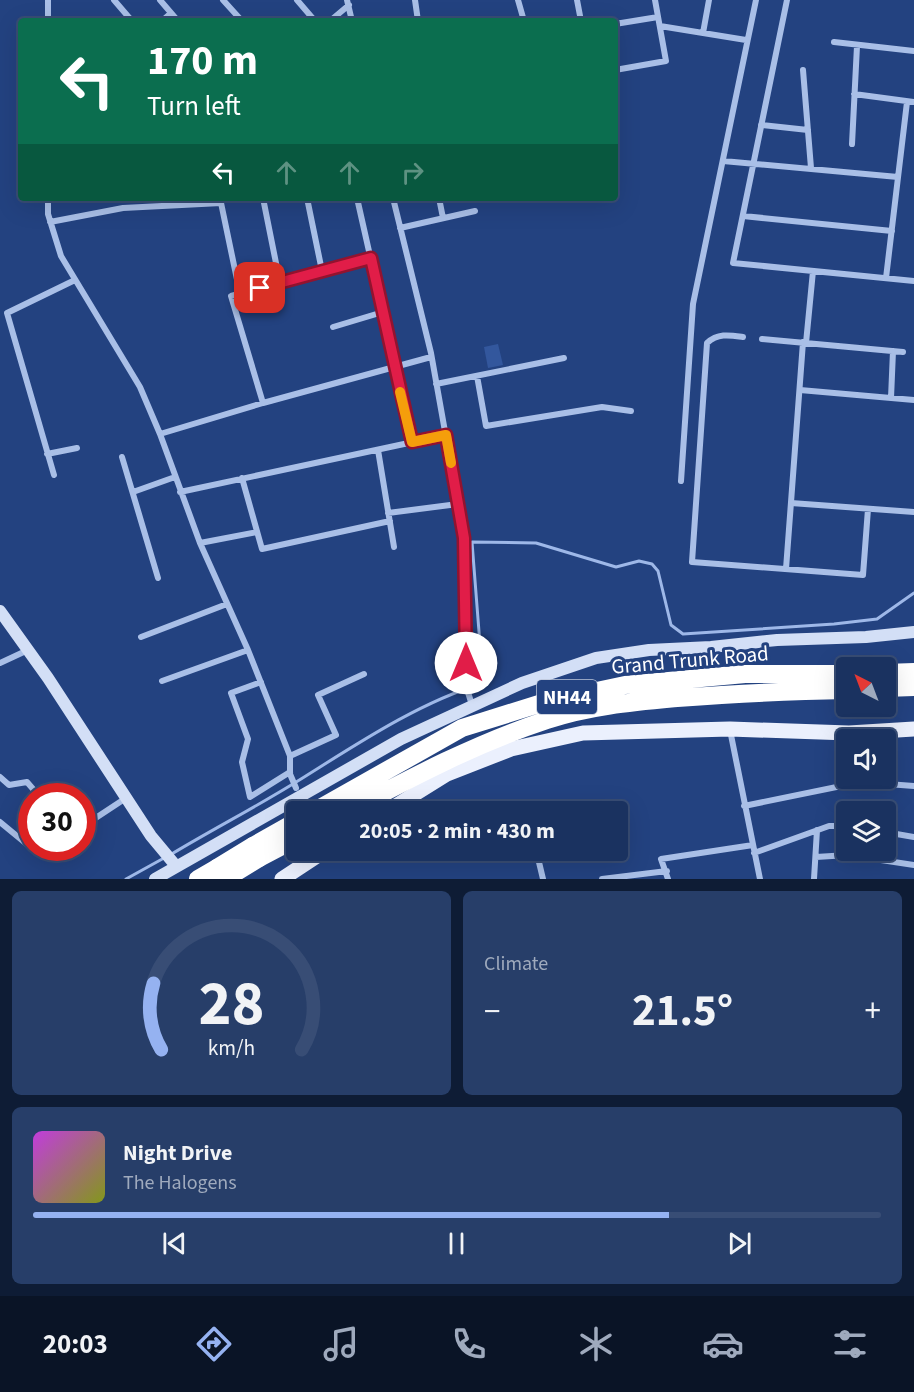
<!DOCTYPE html>
<meta charset="utf-8">
<style>
:root{--surface:#1a3260;--page:#273e69;--text:#f1f3f6;--muted:#9faabd;--line:#384d75;--accent:#95b2f1}
body{margin:0;font-family:"Source Sans 3",sans-serif;background:var(--page);color:var(--text);height:100vh;display:flex;flex-direction:column;font-size:22px;white-space:nowrap}
*{box-sizing:border-box;margin:0}
p{font-size:20px;color:var(--muted)}
.icon{flex:none;width:33px;height:33px;fill:none;stroke:currentColor;stroke-width:2;stroke-linecap:round;stroke-linejoin:round}
.map{position:relative;height:879px;overflow:hidden}
.details{display:flex;flex-direction:column;gap:12px;padding:12px;background:#0e1c35;flex:1}
.details>*{flex:none}
.top-card{position:absolute;left:18px;top:18px;width:600px;height:183px;border-radius:6px;box-shadow:0 6px 24px #0002,0 0 0 2px var(--line);background:#0b6e4f;color:#fff;overflow:hidden}
.needle{width:39px;rotate:318deg}
.controls{position:absolute;left:836px;top:657px;display:grid;gap:12px}
.controls a{display:grid;place-items:center;width:60px;height:60px;border-radius:6px;background:var(--surface);box-shadow:0 6px 24px #0002,0 0 0 2px var(--line);font-size:30px}
.speed{position:absolute;left:18px;top:783px;display:flex;gap:12px;font-size:30px;font-weight:700;text-align:center}
.speed>*{display:grid;place-content:center;width:78px;height:78px;border-radius:50%;background:var(--surface);box-shadow:0 6px 24px #0002,0 0 0 2px var(--line);line-height:1}
.speed .limit{border:9px solid #d22;background:#fff;color:#111}
.pin{position:absolute;display:grid;place-items:center;width:51px;height:51px;color:#fff;margin:-26px;border-radius:12px;box-shadow:0 3px 9px #0006}
.me{position:absolute;width:66px;margin:-33px;rotate:0deg;stroke-linejoin:round;filter:drop-shadow(0 0 4px #0008)}
.turn{display:flex;align-items:center;gap:21px;height:126px;padding:0 30px;font-size:27px}
.turn .icon{width:78px;height:78px;stroke-width:2.5}
.turn b{display:block;font-size:42px;line-height:51px}
.lanes{display:flex;align-items:center;height:57px;padding:0 30px;background:#0003;justify-content:center;gap:30px;direction:ltr}
.lanes .off{opacity:.35}
.big{font-size:45px;font-weight:700;line-height:1.1}
.details .tile{flex:1;display:flex;flex-direction:column;justify-content:center;gap:9px;min-width:0;padding:0 21px;border-radius:9px;background:var(--page)}
.details .dial{align-items:center;gap:0}
.dial svg{height:156px;overflow:visible;fill:none;stroke:var(--line);stroke-width:7;stroke-linecap:round;text-anchor:middle}
.dial text{fill:var(--text);stroke:none}
.song{display:flex;align-items:center;gap:18px}
.cover{width:72px;height:72px;border-radius:9px;background:linear-gradient(135deg,hsl(290 70% 55%),hsl(70 70% 35%))}
.played{height:6px;border-radius:3px;background:linear-gradient(90deg,var(--accent) 75%,var(--line) 75%)}
.keys{display:flex;justify-content:space-around;direction:ltr}
.heat{display:flex;justify-content:space-between;align-items:center;font-size:33px;direction:ltr}
.details .tiles{flex:1;display:grid;gap:12px;grid-template-columns:1fr 1fr}
.tile:last-child{grid-column:span 2}
.trip{position:absolute;left:286px;top:801px;width:342px;height:60px;border-radius:6px;background:var(--surface);box-shadow:0 6px 24px #0002,0 0 0 2px var(--line);font-weight:700;line-height:60px;text-align:center}
.menu{display:flex;height:96px;justify-content:space-around;align-items:center;background:#0a1426;color:var(--muted)}
.menu .icon{width:42px;height:42px}
.menu .active{color:var(--accent)}
.menu b{font-size:27px;color:var(--text)}
.map>svg:first-child{display:block}
.lines{fill:none;stroke-linecap:round;stroke-linejoin:round}
.stream{stroke:#9eb8e8;stroke-width:3}
.building{fill:#33579d}
.street{stroke:#a9bfe7;stroke-width:6}
.secondary{stroke:#d3dff6;stroke-width:12}
.primary{stroke:#ebf0fd;stroke-width:15}
.highway{stroke:#fff;stroke-width:18}
.highway-bridge{stroke:#fff;stroke-width:18}
.route-casing{stroke:#92132f;stroke-width:15}
.route{stroke:#e11d48;stroke-width:10}
.slow{stroke:#f59e0b;stroke-width:10}
.labels{text-anchor:middle;stroke-width:6;stroke-linejoin:round;paint-order:stroke}
.shield{fill:#234280;stroke:#bdc6d9;stroke-width:1.5}
.shield-label{font-size:20px;font-weight:bold;fill:#fff}
.street-label{font-size:21px;fill:#fff;stroke:#234280}
</style>
<div class="map">
<svg width="914" height="879" viewBox="0 0 914 879">
<rect width="100%" height="100%" fill="#234280"/>
<g class="lines">
<path class="stream" d="M170,855c43,-26 88,-49 131,-76 56,-35 117,-76 182,-96l-11,-141 64,1 80,24 23,-6 13,3 6,7 13,54 12,9 151,-10 43,-5 37,-26
M126,879l38,-21"/>
</g>
<path class="building" d="M498,344l5,21 -15,3 -4,-21z"/>
<g class="lines">
<path class="street" d="M48,0v21
M114,0l18,21
M160,0l18,21
M223,0l19,21
M297,0l18,21
M347,0l5,21
M415,0l3,21
M518,0l6,21
M577,0l4,21
M787,0l-54,263 181,18
M162,21l9,-8
M330,21l19,-16
M615,24l43,-7
M660,26l86,14
M703,33l6,-33
M834,42l80,9
M615,70l51,-9 -11,-61
M803,70l8,98
M854,94l60,8
M761,125l47,5
M852,144l5,-98
M723,161l175,16
M48,198v16l13,42 79,131 20,47 40,109 48,107 42,106v18l6,14
M220,198l20,96
M263,198l17,85
M307,198l15,73
M357,198l55,244
M393,198l38,155 33,185 2,148 6,19
M439,198l4,20
M743,216l149,15
M50,222l73,-14 98,-5
M400,228l75,-17
M886,278l21,-176
M333,327l50,-15
M743,337c-14,-2 -25,-4 -36,6l-15,219 171,13 5,-66
M762,339l141,13
M806,343l7,-72
M477,376l9,50 116,-19 29,4
M436,384l128,-26
M800,390l114,10
M891,398l2,-47
M263,403l-32,-107 140,-38
M160,434l103,-31 168,-46
M378,450l16,97
M47,454l30,-6
M122,457l36,121
M54,475l-47,-162 68,-33
M242,478l20,71 128,-28
M681,481l12,-177 63,-304
M133,492l42,-15
M180,492l266,-57
M791,503l123,9
M388,513l70,-9
M200,543l57,-11
M786,569l17,-227
M141,637l86,-33
M0,663l28,-13
M162,681l86,-31
M261,682l-30,11 17,46 -6,23 8,35 40,-25
M730,730l30,149
M290,756l46,-21 -18,-40 46,-21
M0,777l9,8 18,-3 12,14
M744,806l117,-24 53,4
M0,822l40,33 11,-7
M82,827l44,-29
M885,832l29,5
M754,853l75,-27h17
M816,857l32,-2 66,10
M538,858l5,21
M602,879l65,-8
M668,879l-7,-20 92,-14
M814,879l3,-49"/>
<path class="secondary" d="M0,611l48,67 103,158 25,30
M155,879l246,-140 121,-56 74,-25 53,-8 62,-3 66,-7 89,-3 48,-5"/>
<path class="primary" d="M386,812l61,-38 64,-25 72,-16 147,-4 119,4 65,-4
M282,879l44,-29"/>
<path class="highway" d="M885,673l29,-1
M885,688l29,-1
M313,812l149,-84 83,-26 80,-17 120,-11h101
M347,812c65,-35 130,-69 200,-92 41,-14 87,-18 130,-22 56,-4 112,-7 169,-8
M253,846l44,-25
M259,858l38,-20
M198,879l19,-11"/>
<path class="highway-bridge" d="M217,868l36,-22
M225,879l34,-21"/>
</g>
<g class="lines">
<g class="route-casing">
<path id="route" d="M260,288l111,-30 41,184 34,-7 18,103 2,125"/>
</g>
<use href="#route" class="route"/>
<path class="slow" d="M400,392l12,50 34,-7 5,28"/>
</g>
<g class="labels">
<rect class="shield" x="537" y="680" width="60" height="34" rx="4.5"/>
<g class="shield-label">
<text x="567" y="704">NH44</text>
</g>
<g class="street-label">
<text transform="translate(690 660) rotate(-5)" y="7">Grand Trunk Road</text>
</g>
</g>
</svg>
<div class="controls">
<a><svg class="needle" viewBox="-14 -14 28 28"><path d="M0-13l5 13h-10z" fill="#e53935"/><path d="M0 13l5-13h-10z" fill="#9faabd"/></svg></a>
<a><svg class="icon" aria-label="sound" viewBox="0 0 24 24"><path d="M4 9h4l5-4v14l-5-4H4zM17 9q2 3 0 6"/></svg></a>
<a><svg class="icon" aria-label="layers" viewBox="0 0 24 24"><path d="M12 4l9 5-9 5-9-5zM3 14l9 5 9-5"/></svg></a>
</div>
<div class="speed"><div class="limit">30</div></div>
<div class="pin" style="left:260px;top:288px;background:#d93025"><svg class="icon" aria-label="arrive" viewBox="0 0 24 24"><path d="M6 21V4h12l-3 4 3 4H6"/></svg></div>
<svg class="me" style="left:466px;top:663px" viewBox="-20 -20 40 40"><circle r="19" fill="#fff"/><path d="M0-13L10 11 0 6-10 11z" fill="#e11d48"/></svg>
<div class="trip">20:05 · 2 min · 430 m</div>
<div class="top-card">
<div class="turn"><svg class="icon" aria-label="left" viewBox="0 0 24 24"><path d="M17 20v-9H6M10 6l-5 5 5 5"/></svg><div><b>170 m</b>Turn left</div></div>
<div class="lanes"><svg class="icon" aria-label="left" viewBox="0 0 24 24"><path d="M17 20v-9H6M10 6l-5 5 5 5"/></svg><svg class="icon off" aria-label="ahead" viewBox="0 0 24 24"><path d="M12 20V5M6 11l6-6 6 6"/></svg><svg class="icon off" aria-label="ahead" viewBox="0 0 24 24"><path d="M12 20V5M6 11l6-6 6 6"/></svg><svg class="icon off" aria-label="right" viewBox="0 0 24 24"><path d="M7 20v-9h11M14 6l5 5-5 5"/></svg></div>
</div>
</div>
<section class="details">
<div class="tiles">
<div class="tile dial"><svg viewBox="0 0 100 80">
<path d="M14 69A42 42 0 1 1 86 69"/>
<path d="M14 69A42 42 0 0 1 10 35" stroke="#95b2f1"/>
<text x="50" y="56" font-size="32" font-weight="700">28</text>
<text x="50" y="72" font-size="11">km/h</text>
</svg></div>
<div class="tile"><p>Climate</p>
<div class="heat"><a>−</a><b class="big">21.5°</b><a>+</a></div>
</div>
<div class="tile">
<div class="song"><i class="cover"></i><div><b>Night Drive</b><p>The Halogens</p></div></div>
<div class="played"></div>
<div class="keys"><svg class="icon" aria-label="previous" viewBox="0 0 24 24"><path d="M18 5L8 12l10 7zM5 5v14"/></svg><svg class="icon" aria-label="pause" viewBox="0 0 24 24"><path d="M8 5v14M16 5v14"/></svg><svg class="icon" aria-label="next" viewBox="0 0 24 24"><path d="M6 5l10 7-10 7zM19 5v14"/></svg></div>
</div>
</div>
</section>
<nav class="menu">
<b>20:03</b>
<svg class="icon active" aria-label="directions" viewBox="0 0 24 24"><path d="M12 3l9 9-9 9-9-9zM9 14v-3h6M13 9l2 2-2 2"/></svg>
<svg class="icon" aria-label="music" viewBox="0 0 24 24"><path d="M9 18V5l10-2v13"/><circle cx="6" cy="18" r="3"/><circle cx="16" cy="16" r="3"/></svg>
<svg class="icon" aria-label="phone" viewBox="0 0 24 24"><path d="M5 4h4l2 5-3 2q2 4 5 5l2-3 5 2v4C11 20 4 13 5 4z"/></svg>
<svg class="icon" aria-label="climate" viewBox="0 0 24 24"><path d="M12 3v18M4 7l16 10M4 17L20 7"/></svg>
<svg class="icon" aria-label="car" viewBox="0 0 24 24"><path d="M5 17H2v-5l4-1 3-4h7l3 4 3 1v5h-3M9 17h6M6 11h13"/><circle cx="7" cy="17" r="2"/><circle cx="17" cy="17" r="2"/></svg>
<svg class="icon" aria-label="filters" viewBox="0 0 24 24"><path d="M4 7h16M4 17h16"/><circle cx="9" cy="7" r="2"/><circle cx="15" cy="17" r="2"/></svg>
</nav>
